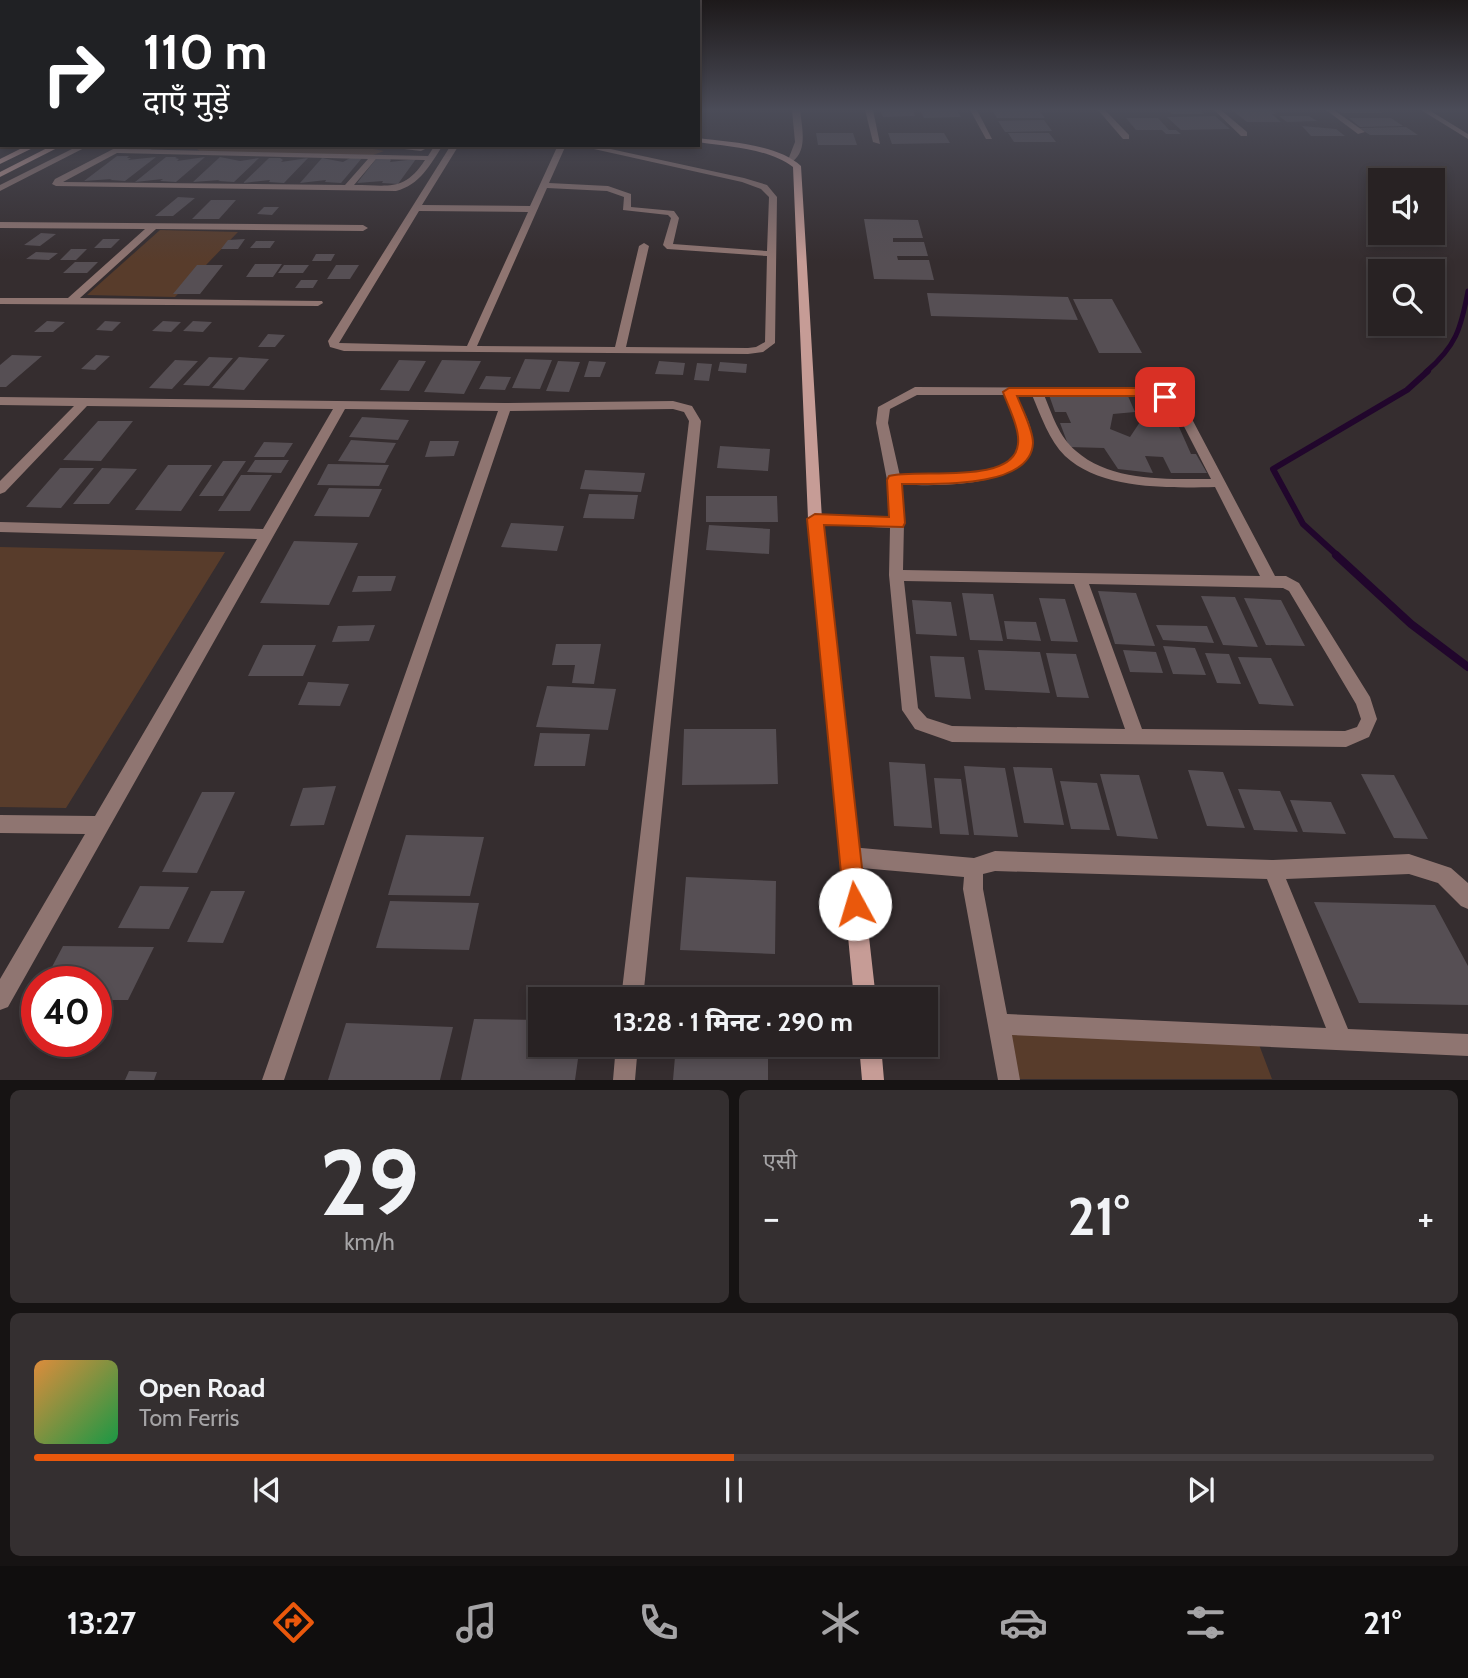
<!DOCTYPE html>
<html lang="hi">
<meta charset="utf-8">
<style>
:root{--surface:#282223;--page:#342f30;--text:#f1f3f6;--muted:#a5a4a6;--line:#443f41;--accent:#ea580c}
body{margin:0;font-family:Cabin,"Noto Sans Devanagari",sans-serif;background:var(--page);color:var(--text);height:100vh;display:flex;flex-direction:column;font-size:26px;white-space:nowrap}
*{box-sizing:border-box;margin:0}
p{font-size:23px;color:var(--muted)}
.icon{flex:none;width:38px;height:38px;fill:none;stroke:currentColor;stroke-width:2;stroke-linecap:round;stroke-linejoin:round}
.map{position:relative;height:1080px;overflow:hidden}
.details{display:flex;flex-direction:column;gap:10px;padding:10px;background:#161313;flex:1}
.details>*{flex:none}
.top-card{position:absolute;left:0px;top:0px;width:700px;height:147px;box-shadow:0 4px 10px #0003,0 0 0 2px var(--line);background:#202124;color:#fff;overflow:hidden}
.tools{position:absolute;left:1368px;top:168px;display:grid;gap:14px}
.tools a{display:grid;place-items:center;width:77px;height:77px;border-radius:0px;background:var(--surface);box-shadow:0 4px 10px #0003,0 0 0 2px var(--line);font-size:35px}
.speed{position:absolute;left:21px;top:966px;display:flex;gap:14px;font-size:35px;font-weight:700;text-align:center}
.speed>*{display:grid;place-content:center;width:91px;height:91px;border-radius:50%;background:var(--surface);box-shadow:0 4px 10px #0003,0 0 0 2px var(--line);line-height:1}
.speed .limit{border:10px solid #d22;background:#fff;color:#111}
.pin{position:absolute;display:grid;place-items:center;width:60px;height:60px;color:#fff;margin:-30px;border-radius:14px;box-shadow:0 4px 10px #0006}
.me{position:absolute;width:77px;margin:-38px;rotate:354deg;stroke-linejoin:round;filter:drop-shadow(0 0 5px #0008)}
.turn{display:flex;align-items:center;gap:24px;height:147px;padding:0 28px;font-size:32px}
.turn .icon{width:91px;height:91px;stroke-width:2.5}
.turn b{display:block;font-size:49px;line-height:60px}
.big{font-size:52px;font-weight:700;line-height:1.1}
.details .tile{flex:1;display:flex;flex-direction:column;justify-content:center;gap:10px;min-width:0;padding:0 24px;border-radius:10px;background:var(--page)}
.details .dial{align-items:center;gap:0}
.dial b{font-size:91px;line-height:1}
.song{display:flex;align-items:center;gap:21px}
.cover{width:84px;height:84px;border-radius:10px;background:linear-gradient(135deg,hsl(30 70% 55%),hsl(140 70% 35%))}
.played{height:7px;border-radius:4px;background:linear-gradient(90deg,var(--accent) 50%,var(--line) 50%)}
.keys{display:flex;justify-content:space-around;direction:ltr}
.heat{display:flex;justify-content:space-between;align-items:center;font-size:38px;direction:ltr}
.details .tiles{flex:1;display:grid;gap:10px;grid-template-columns:1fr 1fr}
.tile:last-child{grid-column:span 2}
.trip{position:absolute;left:528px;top:987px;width:410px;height:70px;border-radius:0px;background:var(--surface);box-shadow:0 4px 10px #0003,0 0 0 2px var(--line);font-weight:700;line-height:70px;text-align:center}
.menu{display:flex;height:112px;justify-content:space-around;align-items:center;background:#100e0e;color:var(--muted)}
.menu .icon{width:49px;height:49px}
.menu .on{color:var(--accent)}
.menu b{font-size:32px;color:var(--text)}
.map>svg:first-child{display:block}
.green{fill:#583c2b}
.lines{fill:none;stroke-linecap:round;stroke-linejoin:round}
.stream-far2{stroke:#21062c;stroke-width:5}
.stream-far1{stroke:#21062c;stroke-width:6}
.stream{stroke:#21062c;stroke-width:8}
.building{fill:#564f54}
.lane{fill:#8f7571;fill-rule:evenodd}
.street{fill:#8f7571;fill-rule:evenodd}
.secondary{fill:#c69c96;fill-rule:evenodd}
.route{fill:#ea580c;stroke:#983908;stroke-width:2}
</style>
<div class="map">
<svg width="1468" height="1080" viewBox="0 0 1468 1080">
<rect width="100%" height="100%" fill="#352d2f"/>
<path class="green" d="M203,145h148l33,6 -11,4 -172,-3 -4,-3z
M160,230l78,2 -63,65 -88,-2z
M0,547l225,5 -159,256 -66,-1z
M992,1027l263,7 17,45h-271z"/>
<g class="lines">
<path class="stream-far2" d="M1426,372c30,-26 35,-43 42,-81"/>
<path class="stream-far1" d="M1338,556l-35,-32 -30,-55 134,-79 21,-19"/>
<path class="stream" d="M1336,555l75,69 57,43"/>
</g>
<path class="building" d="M880,110h33l2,6 -32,1z
M920,110h37l4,7 -37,1z
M992,110h47l6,8h-48z
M1168,110h32l4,4h-32z
M1232,110h39l5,4h-4l9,8h-34z
M1337,110h41l5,3h-41z
M1215,116l15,13 -49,1 -14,-13z
M1279,116h30l8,5 -30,1z
M1126,118h32l11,12h7l5,4h-15l-4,-4h-26z
M1349,118h42l12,8 -43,1z
M1044,120l8,11 -47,1 -7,-11z
M1302,126l34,3 9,7h-34z
M1406,127l12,8h-48l-11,-7z
M816,133h37l4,12h-39z
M888,133h56l6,10 -58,1z
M1008,133h41l7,9h-42z
M130,145h30l-14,7 -22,-4z
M117,156h12l-2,2h4l-3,2 28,-3 -31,24 -15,-1 2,-1 -28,2z
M166,157h11l-2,1 4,1 -2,2 28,-4 -29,25 -16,-1 3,-2 -28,3z
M220,157l20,4 19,-3 -25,24 -16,-1 2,-1 -27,2z
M269,158h11l3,2 -2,2 27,-4 -24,25 -15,-1 1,-2 -27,3z
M322,158l21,4 7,-4h12l-21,25 -16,-1 1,-2 -26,3z
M377,158h12l2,2 -1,2 26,-3 -18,25 -16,-1 1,-2 -26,2z
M178,197l17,1 -22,18h-18z
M211,200h25l-17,19h-27z
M264,207h15l-7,8 -15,-1z
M864,219l54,1 5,18h-30v4h31l4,14h-31l1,4h31l5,20 -60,-1z
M41,233l15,1 -16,12 -16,-1z
M103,239h17l-9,9h-17z
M245,239l-7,10h-17l7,-9z
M256,241h19l-5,7h-20z
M71,249h16l-11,11h-16z
M36,252l22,1 -9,7 -23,-1z
M316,254h19l-4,7h-19z
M75,262h23l-11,11h-24z
M255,264h27l-9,13h-27z
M197,265h26l-23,29h-27z
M284,265h25l-6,8h-25z
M336,265h23l-9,14h-23z
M301,280h17l-5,8h-18z
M927,293l141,4 10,23 -147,-4z
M1073,299h39l30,54h-43z
M47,321l18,1 -12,10h-19z
M105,321l16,1 -9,9 -16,-1z
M163,321l18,1 -10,10 -19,-1z
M193,321l19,1 -9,10 -20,-1z
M268,334l17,1 -10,12h-17z
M12,355l30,1 -36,31h-6v-22z
M96,355l14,1 -15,14 -14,-1z
M209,357l24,1 -24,28 -26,-1z
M239,357l30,2 -25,31 -32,-2z
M525,359l27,1 -12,29 -28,-1z
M175,360l23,1 -26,28 -23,-1z
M399,360l27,1 -17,30 -29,-1z
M442,360l39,1 -17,33 -40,-2z
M558,361l22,1 -11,30 -23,-1z
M589,361l17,1 -6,15h-16z
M659,361l26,2 -2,12 -28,-1z
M720,362l27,2 -1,9 -28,-2z
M697,363l15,1 -3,17 -15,-1z
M486,376l25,1 -6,13 -26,-1z
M1049,395l79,1 7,16 -22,2 -3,15 20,8 18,-27 23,-1 20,45h5l11,19h-36l-8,-16 -18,-1 8,17 -35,-4 -14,-21 -35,-1 -9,-24h11l-5,-11h-11z
M362,417l47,3 -11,20 -49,-3z
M98,421h35l-32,40 -38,-1z
M351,440l45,3 -11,20 -47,-2z
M430,441h29l-5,15 -29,1z
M264,442l29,1 -9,14h-30z
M720,446l50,3 -2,22 -51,-3z
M255,460h34l-8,13 -34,-1z
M223,461h23l-23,35h-24z
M328,464l61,1 -10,21 -62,-1z
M168,465h44l-31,46 -46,-1z
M60,468h34l-33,40 -35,-1z
M102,468l35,1 -28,35h-36z
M585,470l60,3 -4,19 -61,-3z
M241,475h31l-22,36h-32z
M329,488l53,1 -13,28 -55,-1z
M589,494l49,1 -4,24 -51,-1z
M706,496h71l1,26h-72z
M511,523l53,3 -7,25 -56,-4z
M709,525l61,4 -1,25 -63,-4z
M294,541l64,2 -29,62 -69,-2z
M358,576h38l-5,15 -39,1z
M1098,591l38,2 19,53 -40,-2z
M962,593l31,1 10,47 -33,-1z
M1201,596l34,1 23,50 -35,-2z
M1039,598l26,1 13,43 -27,-1z
M1244,598l37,2 24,46 -39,-1z
M912,600l39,2 6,34 -41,-2z
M1004,621l32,1 5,19 -34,-2z
M375,625l-6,16 -37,1 6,-16z
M1156,625l51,1 7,17 -51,-3z
M556,644h45l-7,40 -22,-1 3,-18h-23z
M263,645h53l-13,31h-55z
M1163,646l32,2 11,27 -33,-1z
M978,650l62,2 10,41 -65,-3z
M1123,650l33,2 7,21 -33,-1z
M1046,653l30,1 13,44 -32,-1z
M1205,653l24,1 12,30 -24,-1z
M930,656l34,1 7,42 -36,-2z
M1238,657l33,1 23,48 -35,-2z
M308,682l41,2 -9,22 -42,-1z
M547,686l69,3 -8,41 -72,-3z
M684,729h92l2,55 -96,1z
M540,733l50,1 -5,32h-51z
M889,762l36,2 7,64 -38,-2z
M964,766l41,2 13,69 -44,-2z
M1013,767l39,1 12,57 -40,-2z
M1188,770l35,2 22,56 -38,-2z
M1100,774l39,1 19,64 -41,-3z
M1361,774l33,1 34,64 -34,-1z
M934,778l27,1 8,56 -29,-1z
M1060,781l37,2 13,47 -39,-1z
M336,786l-12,39 -34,1 13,-38z
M1238,789l42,2 18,41 -44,-2z
M202,792h33l-38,81 -35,-1z
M1290,800l41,2 15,32 -43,-2z
M406,835l78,2 -14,59 -82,-1z
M686,877l90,4 -1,73 -95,-4z
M140,886l49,1 -20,42 -51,-1z
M211,891h34l-22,52 -36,-1z
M390,901l89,2 -10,47 -93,-2z
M1314,902l121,3 33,61v39l-109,-2z
M63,946l91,1 -26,53h-32v-18h-52z
M474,1019l67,1v25h39l-5,35h-114z
M346,1023l107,4 -13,53h-112z
M676,1045h92v35h-95z
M129,1071l28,1 -3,8h-29z"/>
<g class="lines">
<path class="lane" d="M0,133h2v3l-2,1z"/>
<path class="street" d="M792,110h8c2,18 8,40 -8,52l-4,-2 7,-18z
M865,110h8l7,34 -7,-2z
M970,110h7l15,29h-6z
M1098,110h7l24,25v4h-6z
M1214,110h7l26,22v4h-6z
M1326,110h8l31,22 -7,2z
M1421,110h8l39,24v5z
M2,143v2h6l-8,4z
M80,145h10l-90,46v-6z
M121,145h10l-6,4 303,7 7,-11h8c-13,20 -23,40 -47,46l-340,-5 -4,-2 3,-5zM117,153l251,6 -23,26 -282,-3zM376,159l49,1c-21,32 -36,25 -71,25z
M371,145h33l21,4 -4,2z
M451,145h8l-37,60 108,1 28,-61h8l-17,38 59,3 23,8v13l43,4 5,7 -6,26 94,7 2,-54 -8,-8 -19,-7 -166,-37h16l152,33 23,7 10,12 -2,146 -12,9 -15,2 -404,-3 -14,-4 -2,-6zM547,188l60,3 17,6 -1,13 45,5 3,3 -8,27 4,4 100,7 -2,86 -9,5 -8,1 -122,-1 23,-101 -5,-3 -5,3 -24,101 -138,-1zM419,211l109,1 -61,134 -128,-3z
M0,222l363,3 5,3 -5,3 -207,-2 -76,69 242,3 1,2 -5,3 -318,-2v-6h68l77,-69 -145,-1z
M915,387l231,1 23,6 14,8 92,174h11l13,7 71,114 7,22 -8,18 -23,10 -394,-5 -37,-13 -13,-19 -13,-135 1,-47 -75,-4 -7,-5 7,-5 75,4 -3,-38 -11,-57 2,-16zM917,395h87c6,13 17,30 16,46 -3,41 -92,35 -120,35l-12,-53 2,-14zM1016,395h16c9,21 17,45 33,61 36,34 105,32 150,31l45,89 -357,-6 1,-47 -3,-38c33,0 129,5 131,-45 1,-15 -10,-31 -16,-45zM1044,395l102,1 15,4 13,7 37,72c-44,0 -100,3 -135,-28 -17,-14 -24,-37 -32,-56zM904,581l170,3 51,145 -173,-3 -25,-8 -9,-10zM1089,584l194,4 6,3 67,113 5,15 -4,8 -12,4 -203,-2z
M0,397l505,6 168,-2 19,5 9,15 -58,578h-22l68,-578 -5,-9 -11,-3 -163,2 -226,669h-22l236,-669 -153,-2 -337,598 -8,3v-31l85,-145 -85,-1v-18l95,1 162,-277 -257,-7v-10l263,7 70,-120 -246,-3 -82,86 -5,2v-13l74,-75 -74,-1z
M850,847l124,11 21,-7 278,9 136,-6 42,14 17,15v26l-7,-3 -23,-23 -29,-9 -123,5 62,150 120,5v22l-456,-21 8,45h-22l-35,-191 1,-12 -114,-10 -7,-3 -3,-7 3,-7zM995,871l272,8 59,149 -319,-14 -24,-125v-15z
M616,1045h22l-3,35h-22z"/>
<path class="secondary" d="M698,138c30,4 80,6 103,28l21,353 54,480h-22l-46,-480 -15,-352c-25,-19 -64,-20 -95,-25z
M28,145h11l-39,19v-5z
M53,145h10l-63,32v-5z
M859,1045h22l3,35h-22z"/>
</g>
<linearGradient id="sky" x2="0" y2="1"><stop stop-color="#1d191a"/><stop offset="0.42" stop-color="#4b4c58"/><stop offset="1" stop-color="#4b4c58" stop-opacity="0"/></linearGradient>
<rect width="1468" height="261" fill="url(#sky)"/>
<path class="route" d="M1009,388h137l24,6 1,3 -6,4 -19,-5h-129c5,13 16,33 16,47 -2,46 -100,41 -131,41l3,39 -2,4 -79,-2 42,379 -3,8 -8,4 -8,-4 -3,-8 -37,-385 8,-5 74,3 -2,-37 2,-4c27,-8 125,10 129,-32 2,-15 -10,-38 -15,-52z"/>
</svg>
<div class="tools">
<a><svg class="icon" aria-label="sound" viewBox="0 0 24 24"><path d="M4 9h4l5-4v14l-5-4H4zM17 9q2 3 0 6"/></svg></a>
<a><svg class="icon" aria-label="search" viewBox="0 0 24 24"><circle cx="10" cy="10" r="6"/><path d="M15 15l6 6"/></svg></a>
</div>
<div class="speed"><div class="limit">40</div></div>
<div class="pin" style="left:1165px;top:397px;background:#d93025"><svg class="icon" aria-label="arrive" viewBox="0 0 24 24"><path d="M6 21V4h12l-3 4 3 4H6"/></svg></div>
<svg class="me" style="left:855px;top:904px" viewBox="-20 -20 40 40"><circle r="19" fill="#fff"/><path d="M0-13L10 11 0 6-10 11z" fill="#ea580c"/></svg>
<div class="trip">13:28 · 1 मिनट · 290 m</div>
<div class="top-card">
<div class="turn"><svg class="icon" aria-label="right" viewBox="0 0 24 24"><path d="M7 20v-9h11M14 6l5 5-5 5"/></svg><div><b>110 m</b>दाएँ मुड़ें</div></div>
</div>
</div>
<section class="details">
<div class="tiles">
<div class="tile dial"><b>29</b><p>km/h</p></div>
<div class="tile"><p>एसी</p>
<div class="heat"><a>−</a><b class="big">21°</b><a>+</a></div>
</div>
<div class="tile">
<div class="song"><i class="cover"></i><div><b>Open Road</b><p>Tom Ferris</p></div></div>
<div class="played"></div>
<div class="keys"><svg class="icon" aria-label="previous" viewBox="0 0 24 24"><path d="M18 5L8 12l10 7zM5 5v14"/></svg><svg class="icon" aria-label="pause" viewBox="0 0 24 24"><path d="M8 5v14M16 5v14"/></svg><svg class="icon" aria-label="next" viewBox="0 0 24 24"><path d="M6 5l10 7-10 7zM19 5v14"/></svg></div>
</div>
</div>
</section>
<nav class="menu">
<b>13:27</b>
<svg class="icon on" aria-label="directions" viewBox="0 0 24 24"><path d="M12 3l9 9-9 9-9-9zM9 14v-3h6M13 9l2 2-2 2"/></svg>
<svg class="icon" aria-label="music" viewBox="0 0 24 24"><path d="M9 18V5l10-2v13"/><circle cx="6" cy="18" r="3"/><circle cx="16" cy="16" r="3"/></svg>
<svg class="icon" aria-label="phone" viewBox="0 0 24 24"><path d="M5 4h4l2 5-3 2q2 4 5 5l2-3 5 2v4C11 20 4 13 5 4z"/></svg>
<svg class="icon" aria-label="climate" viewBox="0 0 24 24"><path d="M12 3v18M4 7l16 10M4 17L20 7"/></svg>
<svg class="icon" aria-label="car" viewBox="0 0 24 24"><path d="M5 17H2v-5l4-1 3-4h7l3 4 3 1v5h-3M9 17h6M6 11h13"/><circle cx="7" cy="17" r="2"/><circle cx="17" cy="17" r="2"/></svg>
<svg class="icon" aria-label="filters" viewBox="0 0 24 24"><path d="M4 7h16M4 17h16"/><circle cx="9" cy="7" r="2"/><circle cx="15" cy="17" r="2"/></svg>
<b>21°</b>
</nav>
